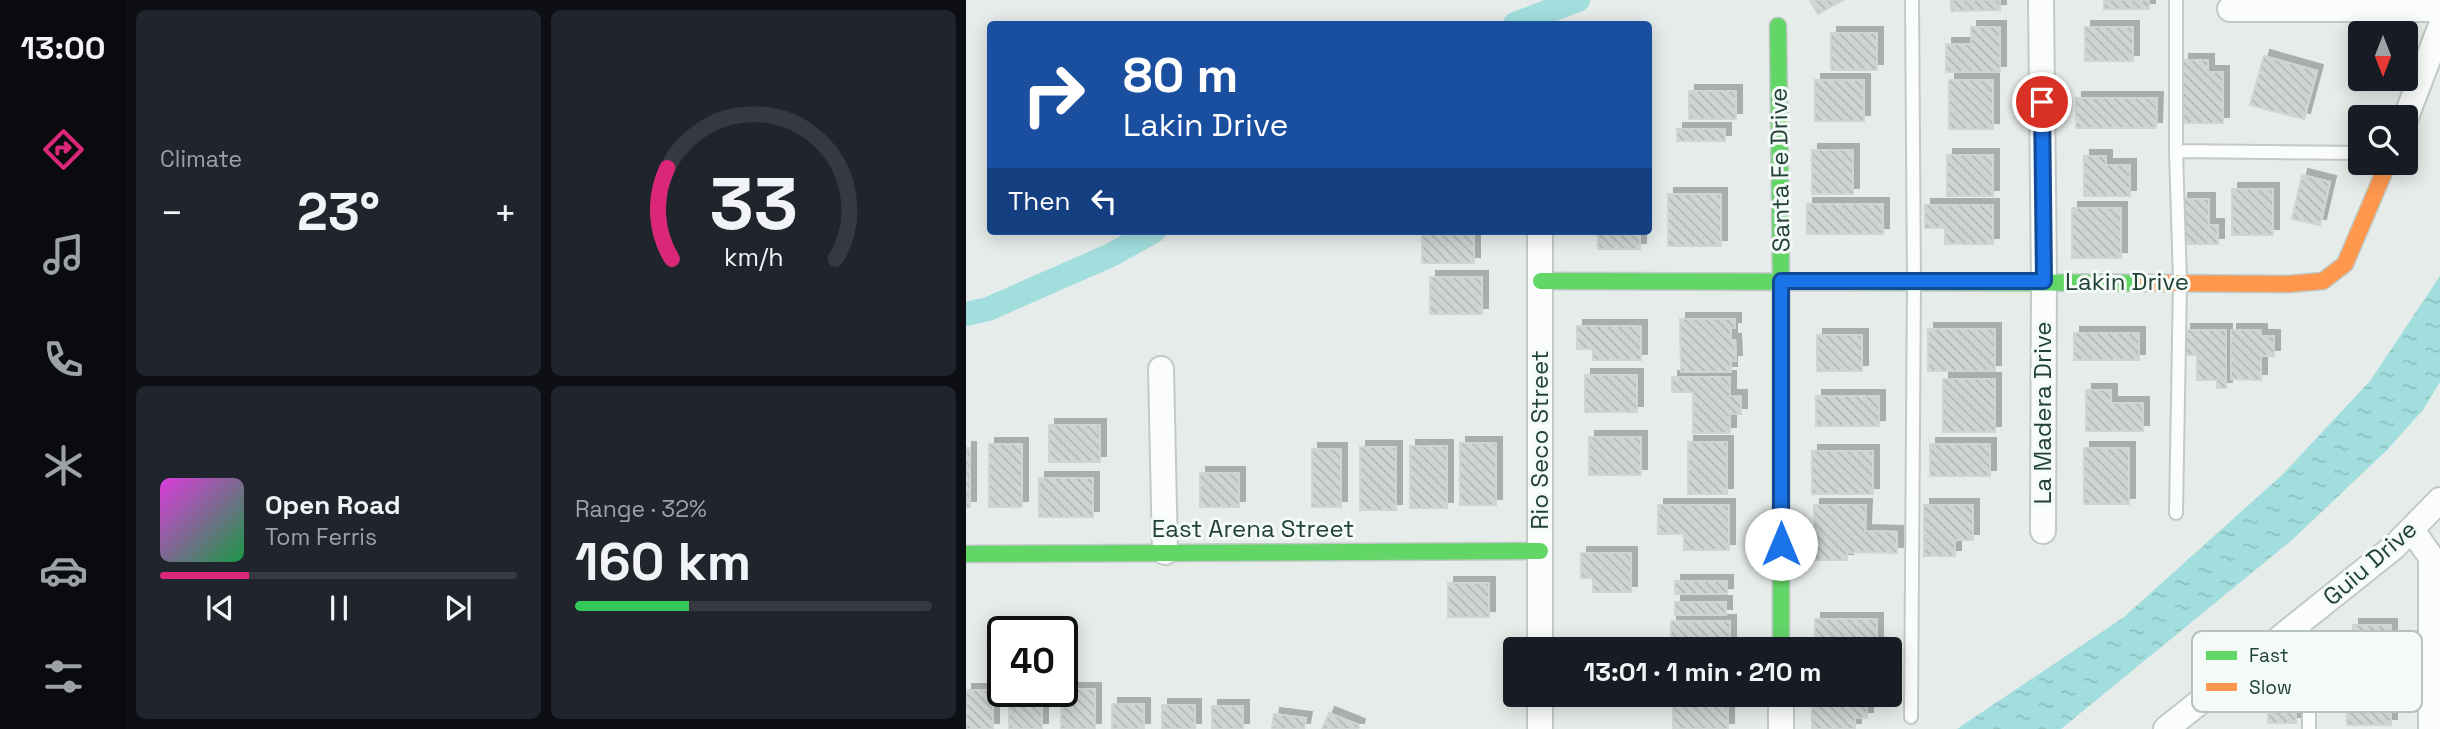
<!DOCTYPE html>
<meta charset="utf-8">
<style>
:root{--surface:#171b24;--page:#20242c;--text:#f1f3f6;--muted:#9ea1a6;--line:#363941;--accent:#db2777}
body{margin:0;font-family:"Space Grotesk",sans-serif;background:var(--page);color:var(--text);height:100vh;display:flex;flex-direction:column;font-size:26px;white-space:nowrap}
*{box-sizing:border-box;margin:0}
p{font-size:23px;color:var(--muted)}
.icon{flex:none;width:38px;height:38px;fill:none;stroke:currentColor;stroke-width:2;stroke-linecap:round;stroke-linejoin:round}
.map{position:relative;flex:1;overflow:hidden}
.side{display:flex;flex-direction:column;gap:10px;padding:10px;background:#0d0f14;width:840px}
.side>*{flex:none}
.top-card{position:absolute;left:21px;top:21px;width:665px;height:214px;border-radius:7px;box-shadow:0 4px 18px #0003;background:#1a4fa0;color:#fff;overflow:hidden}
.needle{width:46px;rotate:180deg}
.fabs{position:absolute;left:1382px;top:21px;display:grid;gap:14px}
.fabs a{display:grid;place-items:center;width:70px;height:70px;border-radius:7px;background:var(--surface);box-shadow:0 4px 18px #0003;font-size:35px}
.speed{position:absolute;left:21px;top:616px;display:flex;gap:14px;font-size:35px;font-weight:700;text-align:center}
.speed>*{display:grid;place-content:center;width:91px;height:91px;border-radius:50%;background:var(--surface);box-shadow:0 4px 18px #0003;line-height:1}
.speed .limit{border:4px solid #111;border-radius:10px;background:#fff;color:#111}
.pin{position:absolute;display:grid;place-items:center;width:60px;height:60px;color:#fff;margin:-30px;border:4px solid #fff;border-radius:50%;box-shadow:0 2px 7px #0007}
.me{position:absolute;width:77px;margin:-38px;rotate:0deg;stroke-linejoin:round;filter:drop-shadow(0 0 5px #0008)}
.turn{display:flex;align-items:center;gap:24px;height:147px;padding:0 21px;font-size:32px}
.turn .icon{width:91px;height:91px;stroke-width:2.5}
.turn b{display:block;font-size:49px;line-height:60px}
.then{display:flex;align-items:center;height:66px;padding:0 21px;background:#0003;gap:14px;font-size:26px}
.big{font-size:52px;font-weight:700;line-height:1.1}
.side .card{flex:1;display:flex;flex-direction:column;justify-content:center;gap:10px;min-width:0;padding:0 24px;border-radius:10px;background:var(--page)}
.side .dial{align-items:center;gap:0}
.dial svg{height:182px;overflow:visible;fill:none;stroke:var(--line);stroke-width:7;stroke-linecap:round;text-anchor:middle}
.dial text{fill:var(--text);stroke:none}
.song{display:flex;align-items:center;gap:21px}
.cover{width:84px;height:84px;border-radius:10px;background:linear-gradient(135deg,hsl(300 70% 55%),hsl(140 70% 35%))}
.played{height:7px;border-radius:4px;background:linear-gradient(90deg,var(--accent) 25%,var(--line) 25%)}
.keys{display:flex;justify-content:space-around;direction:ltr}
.heat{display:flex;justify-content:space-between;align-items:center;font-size:38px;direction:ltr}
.charge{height:10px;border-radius:5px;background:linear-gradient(90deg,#34c759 32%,var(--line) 0)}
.side .tiles{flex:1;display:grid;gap:10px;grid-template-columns:repeat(2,1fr)}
.trip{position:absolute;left:537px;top:637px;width:399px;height:70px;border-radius:7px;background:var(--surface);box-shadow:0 4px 18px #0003;font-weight:700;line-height:70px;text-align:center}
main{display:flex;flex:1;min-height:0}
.tab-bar{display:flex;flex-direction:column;width:126px;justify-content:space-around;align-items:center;background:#090b0e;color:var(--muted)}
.tab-bar .icon{width:49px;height:49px}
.tab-bar .on{color:var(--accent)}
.tab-bar b{font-size:32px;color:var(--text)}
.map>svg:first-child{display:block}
.water{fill:url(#water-ripples)}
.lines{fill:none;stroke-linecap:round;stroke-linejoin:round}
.canal{stroke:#a3dede;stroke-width:24}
.building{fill:url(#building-back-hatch);stroke:#ced5d2;stroke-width:2;filter:url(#shadow)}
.lane-casing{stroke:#c3c9c6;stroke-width:16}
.street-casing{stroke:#c3c9c6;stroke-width:28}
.fast-casing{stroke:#bfc8c4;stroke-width:19}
.slow-casing{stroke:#bfc8c4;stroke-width:19}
.lane{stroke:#fbfcfc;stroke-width:12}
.street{stroke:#fbfcfc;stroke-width:24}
.fast{stroke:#63d668;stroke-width:16}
.slow{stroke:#ff974d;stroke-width:16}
.route-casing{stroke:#114b97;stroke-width:18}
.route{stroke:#1a73e8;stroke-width:12}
.labels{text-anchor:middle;stroke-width:6;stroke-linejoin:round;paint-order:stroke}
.street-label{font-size:24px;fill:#214234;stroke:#f4faf7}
.key{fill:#f4faf7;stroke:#b5c3bc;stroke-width:2}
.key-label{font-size:19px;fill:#214234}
</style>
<main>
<nav class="tab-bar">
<b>13:00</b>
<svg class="icon on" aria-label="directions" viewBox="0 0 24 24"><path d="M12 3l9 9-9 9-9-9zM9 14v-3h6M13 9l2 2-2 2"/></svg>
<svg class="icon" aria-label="music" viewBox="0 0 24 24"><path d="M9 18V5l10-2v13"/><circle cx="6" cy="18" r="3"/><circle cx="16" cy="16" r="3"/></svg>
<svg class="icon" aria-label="phone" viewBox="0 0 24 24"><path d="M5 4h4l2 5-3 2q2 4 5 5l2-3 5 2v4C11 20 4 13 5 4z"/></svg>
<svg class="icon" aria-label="climate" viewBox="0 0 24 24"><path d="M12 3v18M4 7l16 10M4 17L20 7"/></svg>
<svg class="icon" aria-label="car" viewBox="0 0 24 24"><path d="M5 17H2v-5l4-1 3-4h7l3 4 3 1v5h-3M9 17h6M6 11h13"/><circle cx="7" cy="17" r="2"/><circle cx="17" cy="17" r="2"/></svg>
<svg class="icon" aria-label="filters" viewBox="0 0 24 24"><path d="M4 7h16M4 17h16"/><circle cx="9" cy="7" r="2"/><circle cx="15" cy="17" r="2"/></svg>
</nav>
<section class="side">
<div class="tiles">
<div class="card"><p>Climate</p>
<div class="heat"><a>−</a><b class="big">23°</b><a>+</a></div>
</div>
<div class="card dial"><svg viewBox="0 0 100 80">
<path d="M14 69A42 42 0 1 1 86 69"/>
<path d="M14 69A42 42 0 0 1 12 29" stroke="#db2777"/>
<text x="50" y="56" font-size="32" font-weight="700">33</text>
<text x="50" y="72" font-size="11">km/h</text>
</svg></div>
<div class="card">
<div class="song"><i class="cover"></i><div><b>Open Road</b><p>Tom Ferris</p></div></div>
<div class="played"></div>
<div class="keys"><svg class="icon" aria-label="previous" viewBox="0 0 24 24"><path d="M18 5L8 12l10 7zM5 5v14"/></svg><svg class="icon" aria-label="pause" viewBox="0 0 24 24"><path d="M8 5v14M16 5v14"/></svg><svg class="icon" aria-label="next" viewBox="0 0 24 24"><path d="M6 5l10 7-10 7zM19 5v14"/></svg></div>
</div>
<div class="card"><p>Range · 32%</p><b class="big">160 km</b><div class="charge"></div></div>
</div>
</section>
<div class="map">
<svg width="1474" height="729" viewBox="0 0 1474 729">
<defs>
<pattern id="water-ripples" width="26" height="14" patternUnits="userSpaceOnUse" patternTransform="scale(1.75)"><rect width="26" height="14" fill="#a3dede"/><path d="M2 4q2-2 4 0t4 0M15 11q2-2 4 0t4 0" fill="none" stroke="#8cc0bf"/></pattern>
<pattern id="building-back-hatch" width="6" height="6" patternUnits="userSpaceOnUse" patternTransform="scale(1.75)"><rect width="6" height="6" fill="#ced5d2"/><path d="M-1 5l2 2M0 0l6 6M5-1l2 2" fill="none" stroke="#b1b8b5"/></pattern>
<filter id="shadow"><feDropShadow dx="6" dy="-6" stdDeviation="0" flood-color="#0004"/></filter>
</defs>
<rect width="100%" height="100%" fill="#e6ece9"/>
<path class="water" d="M1474,276v106l-17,28 -36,40 -95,90 -231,189h-104l167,-112 158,-142 88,-94z"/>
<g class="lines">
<path class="canal" d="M549,24l63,-24
M0,314l22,-5 123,-54 43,-24"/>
</g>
<path class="building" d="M844,0h33l-25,14z
M985,0h49v10l-49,1z
M1138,0h45v9h-45z
M1005,27h29v45h-54v-28h25z
M1119,27h48v34h-48z
M865,33h46v37h-46z
M1298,56l53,15 -13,48 -54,-14z
M1217,60h25v12h15v51h-40z
M849,80h49v41h-49z
M983,80h44v49h-44z
M723,91h47v28h-47z
M1110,98h81l-1,30h-80z
M711,129h48v12h-48z
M846,150h41v44h-41z
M981,155h46v41h-46z
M1118,156h22v9h24v31h-46z
M1336,175l28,7 -10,43 -28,-6z
M1266,189h41v46h-41z
M702,194h53v52h-53z
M1216,199h27v26h9v19h-36z
M841,204h76v30h-76z
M959,205h68v39h-48v-16h-20z
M1106,208h49v50h-49z
M456,231h52v32h-52z
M632,231h42v18h-42z
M464,277h52v37h-52z
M714,319h55v9h-4v12h4l1,21h-5v11h-50z
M611,326h64v34h-48v-11h-16z
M962,329h67v42h-67z
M1219,330h41v58h-9v-8h-20v-25h-12z
M1265,330h30v6h13v20h-13v24l-30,-1z
M1108,333h65v27h-65z
M851,335h45v36h-45z
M619,375h52v37h-52z
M706,377h58v19h11v18h-11v19h-37v-41h-21z
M977,379h52v53h-52z
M1120,390h25v13h32v28h-57z
M850,396h63v30h-63z
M83,425h51v37h-51z
M623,437h52v38h-52z
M722,442h39v52h-39z
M494,443h36v62h-36z
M23,444h33v63h-33z
M964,444h60v32h-60z
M444,446h37v62h-37z
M394,447h36v63h-36z
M0,448h4v59h-4z
M1118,448h45v56h-45z
M346,449h29v58h-29z
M846,451h61v43h-61z
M234,473h39v34h-39z
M73,478h54v39h-54z
M692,505h71v45h-45v-16h-26z
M848,505h52l-1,26 32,1v21l-50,-1v8h-37v-3h-3v-23h7z
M958,505h49v35h-18v16h-31z
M615,553h50v39h-38v-14h-12z
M709,581h52v13h-52z
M482,583h41v34h-41z
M709,602h51v13h-51z
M849,619h62v30h-62z
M705,621h59v28h-59z
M1387,625h38v47h-38z
M1302,672h28v51h-28z
M1381,686h44v39h-44z
M96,689h33v40h-34z
M0,690h27v39h-27z
M43,691h33v38h-33z
M707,695h55v34h-55z
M846,695h55v23h-12v11h-43z
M146,704h32v25h-32z
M196,705h33v24h-33z
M246,706h31v23h-31z
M363,713l30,12 -1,4h-36z
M308,714l32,4 -2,11h-32z"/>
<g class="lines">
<g class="lane-casing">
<path id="lane" d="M1210,0v151l4,131 -4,231
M1210,151l185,2
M1328,627l12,14 3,11v77
M945,717l3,-435 -2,-282"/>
</g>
<g class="street-casing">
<path id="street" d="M1075,0l3,281 -1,250
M1264,9h210
M1440,117l34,-89
M195,369l4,183
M1446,530l19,27v172
M574,649v-418
M574,729v-34
M815,729v-34
M1200,729l228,-182 46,-47"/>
</g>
<g class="fast-casing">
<path id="fast" d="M812,26l3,255v368
M575,281l606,2
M0,554l574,-3"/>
</g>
<g class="slow-casing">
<path id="slow" d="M1181,283l141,1 35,-3 22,-17 43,-101"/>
</g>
<use href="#lane" class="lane"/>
<use href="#street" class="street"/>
<use href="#fast" class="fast"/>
<use href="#slow" class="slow"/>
</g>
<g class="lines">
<g class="route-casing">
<path id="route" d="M815,544v-263h263l-2,-179"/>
</g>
<use href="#route" class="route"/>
</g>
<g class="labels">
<g class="street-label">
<text transform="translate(814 170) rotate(-91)" y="8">Santa Fe Drive</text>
<text x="1161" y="290">Lakin Drive</text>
<text transform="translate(1077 413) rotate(-90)" y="8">La Madera Drive</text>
<text transform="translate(574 440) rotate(-90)" y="8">Rio Seco Street</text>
<text x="287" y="537">East Arena Street</text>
<text transform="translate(1404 563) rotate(-41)" y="8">Guiu Drive</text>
</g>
</g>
<rect x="1226" y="631" width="230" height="81" rx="10" class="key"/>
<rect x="1240" y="651" width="31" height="9" fill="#63d668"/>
<rect x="1240" y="683" width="31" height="8" fill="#ff974d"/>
<g class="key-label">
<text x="1283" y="662">Fast</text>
<text x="1283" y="694">Slow</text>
</g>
</svg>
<div class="fabs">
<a><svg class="needle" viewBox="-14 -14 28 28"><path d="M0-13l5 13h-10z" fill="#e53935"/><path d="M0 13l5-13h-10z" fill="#9ea1a6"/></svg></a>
<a><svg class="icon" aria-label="search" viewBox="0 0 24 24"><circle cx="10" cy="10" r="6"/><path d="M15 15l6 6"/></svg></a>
</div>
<div class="speed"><div class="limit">40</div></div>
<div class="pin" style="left:1076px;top:102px;background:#d93025"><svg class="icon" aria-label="arrive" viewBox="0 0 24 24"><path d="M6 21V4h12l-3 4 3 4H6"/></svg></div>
<svg class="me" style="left:815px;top:544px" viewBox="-20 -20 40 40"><circle r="19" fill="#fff"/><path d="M0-13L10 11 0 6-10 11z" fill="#1a73e8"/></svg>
<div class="trip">13:01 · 1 min · 210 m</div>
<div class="top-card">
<div class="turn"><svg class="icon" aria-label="right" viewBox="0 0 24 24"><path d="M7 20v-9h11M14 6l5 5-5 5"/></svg><div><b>80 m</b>Lakin Drive</div></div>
<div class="then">Then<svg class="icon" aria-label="left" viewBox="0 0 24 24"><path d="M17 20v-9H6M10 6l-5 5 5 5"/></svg></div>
</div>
</div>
</main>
